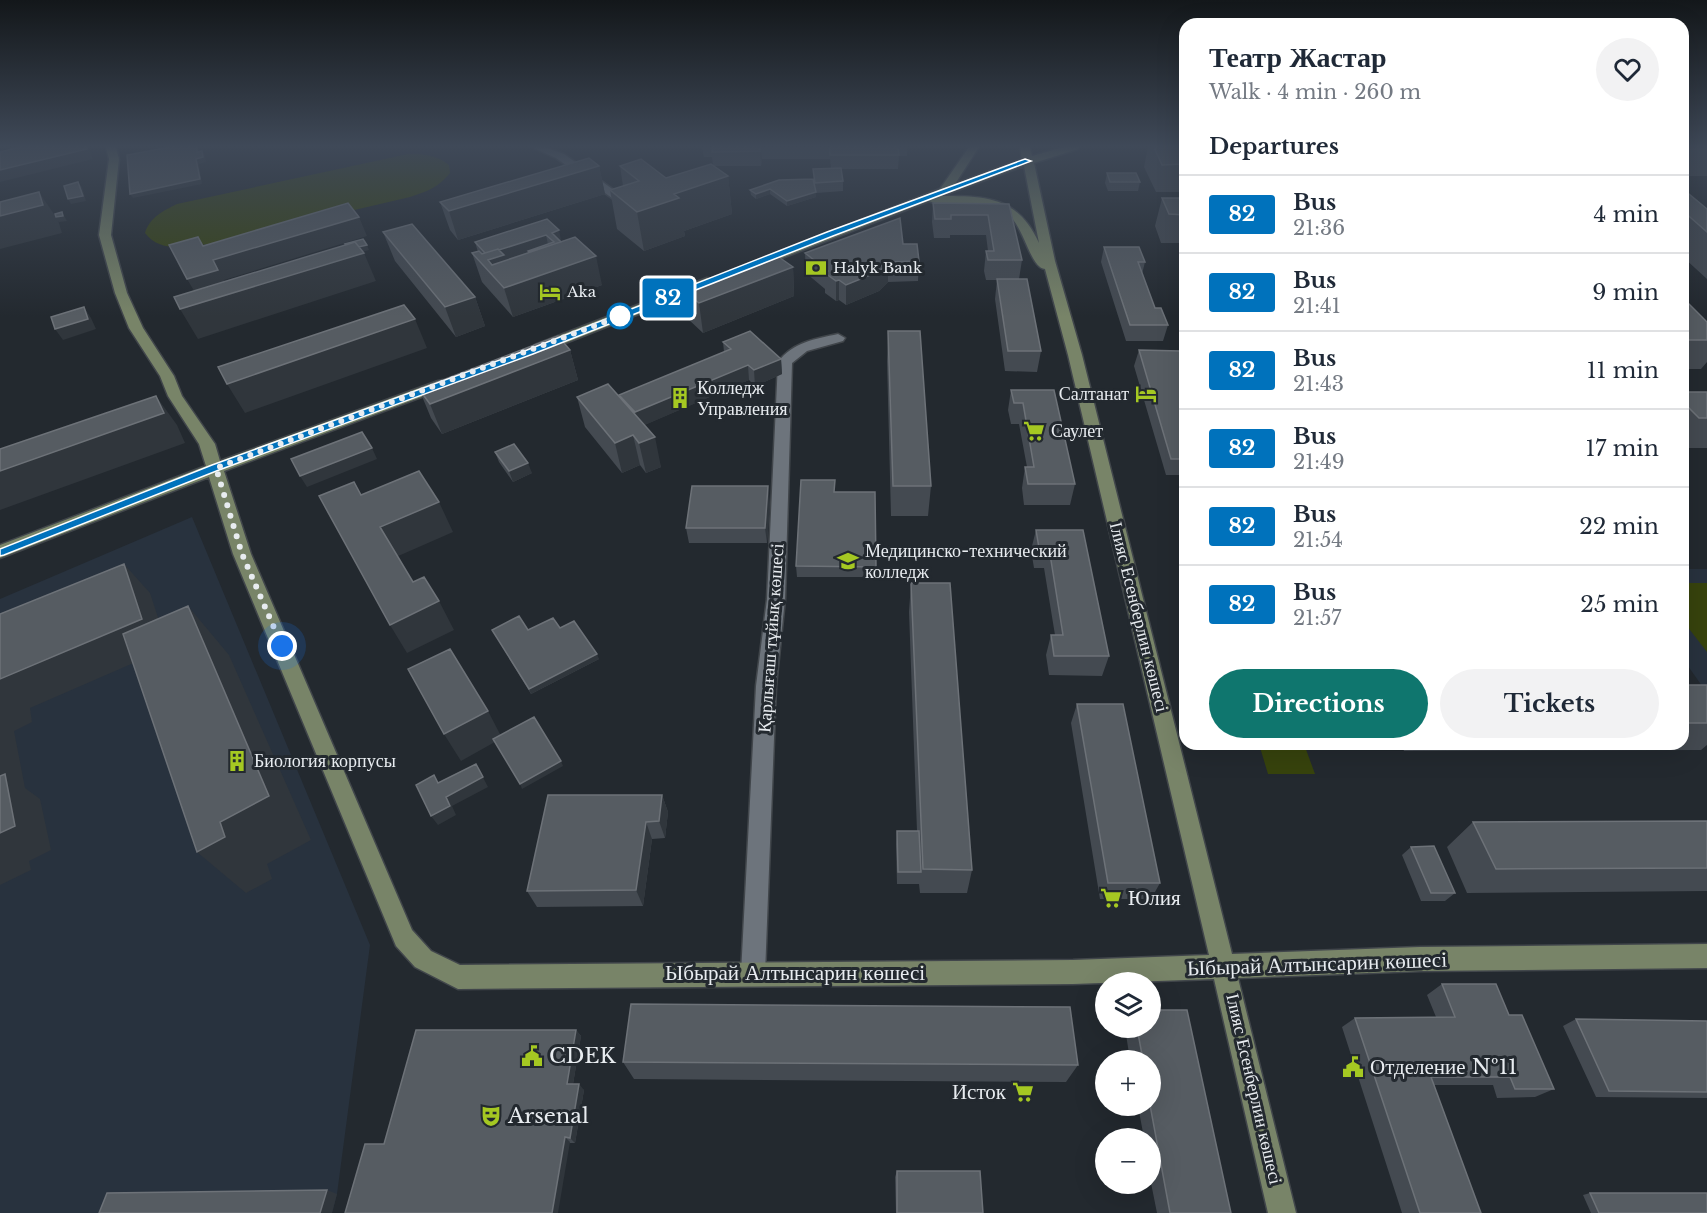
<!DOCTYPE html>
<html lang="en">
<head>
<meta charset="utf-8">
<style>
  body { margin:0; font-family:"Libre Baskerville",serif; background:#f2f2f3; color:#1f2937; height:100vh; display:flex; flex-direction:column; font-size:22px; white-space:nowrap }
  * { box-sizing:border-box; margin:0 }
  p { font-size:20px; color:#747a83 }
  .icon { flex:none; width:33px; height:33px; fill:none; stroke:currentColor; stroke-width:2; stroke-linecap:round; stroke-linejoin:round }
  .map { position:relative; flex:1; overflow:hidden }
  .drawer { position:absolute; left:1179px; top:18px; width:510px; height:732px; display:flex; flex-direction:column; background:#fff; border-radius:18px; box-shadow:0 6px 24px #0002 }
  .drawer>* { flex:none }
  .badge { padding:0 12px; border-radius:4px; font-size:21px; line-height:39px }
  .controls { position:absolute; left:1095px; top:972px; display:grid; gap:12px }
  .controls a { display:grid; place-items:center; width:66px; height:66px; border-radius:50%; background:#fff; box-shadow:0 6px 24px #0002; font-size:30px }
  .you { position:absolute; width:30px; height:30px; margin:-15px; border:4px solid #fff; border-radius:50%; background:#1a73e8; box-shadow:0 0 0 9px #1a73e833 }
  .map>.badge { position:absolute; translate:-50% -50%; box-shadow:0 0 0 3px #fff }
  h2 { padding:0 30px; font-size:22px; line-height:54px }
  .round { display:grid; place-items:center; flex:none; width:63px; height:63px; border-radius:32px; background:#f2f2f3 }
  .summary { display:flex; align-items:center; justify-content:space-between; height:102px; padding:0 30px }
  h1 { font-size:28px; font-weight:800; line-height:45px }
  .action { display:flex; gap:12px; margin-top:auto; padding:12px 30px }
  .action a { flex:1; height:69px; border-radius:36px; background:#0f766e; color:#fff; font-size:24px; font-weight:800; line-height:69px; text-align:center }
  .action a+a { background:#f2f2f3; color:#1f2937 }
  ul { padding:0; list-style:none }
  li { display:flex; align-items:center; gap:18px; height:78px; padding:0 30px; border-top:2px solid #e0e1e3 }
  li div { flex:1 }
  li b { display:block; font-size:22px }
  li em { font-style:normal }
  li .badge { min-width:66px; font-weight:700; text-align:center }
  .map>svg:first-child { display:block }
  .built { fill:#28323e }
  .green { fill:#37430d }
  .lines { fill:none; stroke-linecap:round; stroke-linejoin:round }
  .street-casing { stroke:#41464b; stroke-width:3 }
  .secondary-casing { stroke:#41464b; stroke-width:3 }
  .street { fill:#6d747c; fill-rule:evenodd }
  .secondary { fill:#788468; fill-rule:evenodd }
  .wall { fill:#444a51 }
  .shaded-wall { fill:#30363c }
  .building { fill:#565c62; stroke:#6d7278; stroke-width:1.5 }
  .line { fill:#0072bc; stroke:#fff; stroke-width:1.5 }
  .walk { stroke:#e8ecf0; stroke-width:6; stroke-dasharray:0 10.8 }
  .stop-dot { fill:#fff; stroke:#0072bc; stroke-width:3 }
  .labels { text-anchor:middle; stroke-width:6; stroke-linejoin:round; paint-order:stroke }
  .far-poi-label { font-size:15px; fill:#e8ecf0; stroke:#23292f; text-anchor:start }
  .poi-label { font-size:18px; fill:#e8ecf0; stroke:#23292f; text-anchor:start }
  .street-label { font-size:18px; fill:#e8ecf0; stroke:#23292f }
  .near-poi-label { font-size:21px; fill:#e8ecf0; stroke:#23292f; text-anchor:start }
  .near-street-label { font-size:21px; fill:#e8ecf0; stroke:#23292f }
</style>
</head>
<body>
<div class="map">
<svg width="1707" height="1213" viewBox="0 0 1707 1213">
  <rect width="100%" height="100%" fill="#23292f"/>
  <!-- built -->
  <path class="built" d="M192 517 370 945 337 1194 332 1213H0V599Z
    M1683 569H1707V693L1683 659Z"/>
  <!-- green -->
  <path class="green" d="M408 154C424 154 437 155 449 165L450 173C439 187 426 192 410 197L209 244C187 247 160 253 145 233 150 217 163 211 177 204Z
    M1683 583H1707V652L1683 621Z
    M1259 744H1304L1315 774H1268Z"/>
  <g class="lines">
    <defs>
      <path id="street" d="M531 147H545L564 154 622 196 616 199 612 198 556 158Z
        M838 334 845 338 843 341 807 351 792 363 785 599 776 686 765 974 761 982 753 986 745 982 741 974 756 686 767 599 778 362C793 342 815 339 838 334Z"/>
      <path id="secondary" d="M106 147H116L119 159 111 235 127 293 143 328 174 376 182 396 215 444 220 461 438 381 443 380 450 384 448 387 224 471 251 554 412 930 431 951 460 965 1073 960 1209 955 1068 355 1045 269C1030 268 1024 225 1007 214 986 202 957 203 934 203L929 201 759 267H751L749 264 940 189 969 147H979L955 184 1022 159 1020 147H1030L1032 156 1064 147H1079L1078 149 1034 163 1055 261 1082 355 1232 954 1420 947 1707 944V968L1420 971 1238 978 1296 1213H1268L1214 979 1073 984 458 989 415 967 396 946 233 554 209 477 0 558V545L206 466 199 444 168 396 160 376 129 328 115 293 99 235 109 159ZM1024 166 1039 243C1018 197 987 196 941 196Z
        M707 278 712 279 713 282 712 285 545 351 540 352 533 348 535 345Z"/>
    </defs>
    <!-- street casing -->
    <use href="#street" class="street-casing"/>
    <!-- secondary casing -->
    <use href="#secondary" class="secondary-casing"/>
    <!-- street -->
    <use href="#street" class="street"/>
    <!-- secondary -->
    <use href="#secondary" class="secondary"/>
  </g>
  <!-- wall -->
  <path class="wall" d="M702 147H907V156H899L898 169H841L843 181V191L816 193V197L787 206 770 194 756 199 751 195 750 190 814 180 813 169 831 168 830 159H762L761 166H714L728 176 732 214 684 231 685 236 644 251 617 229 610 190 623 186 620 166 666 178 713 165 712 157H704Z
    M1148 147H1185V192H1156L1144 167Z
    M1683 147H1707V176H1683Z
    M599 166 605 194 458 240 450 230 440 202Z
    M1107 173 1140 182 1138 191H1108L1105 183Z
    M1683 189 1707 209V279L1683 257Z
    M1162 198H1185V243H1161L1155 226Z
    M933 203 1009 204 1022 260 1019 279 1041 351 1037 372 1005 371 995 299 997 280H986L984 271 986 251H988L986 235H950V238H934L932 222Z
    M547 219 561 241 602 285 513 317 482 282 472 253 478 252 475 242Z
    M383 232 475 297 485 326 456 337 395 261Z
    M903 244 919 261 918 281 888 282 879 291 846 305 839 300 836 301 825 293V289L806 273 805 253Z
    M1104 247 1145 262 1142 274 1155 308 1168 325 1163 341H1126L1101 262Z
    M793 267 794 296 703 333 688 319 683 290Z
    M1683 298 1707 322V362L1701 369H1683Z
    M888 331 931 486 928 516H891L887 361Z
    M723 342 781 359 782 374 755 386 749 380 644 425 661 467 646 473 640 465 622 473 585 427 577 397 619 396 724 352Z
    M570 350 578 380 442 434 431 418 419 389Z
    M1139 350 1185 363V475H1166L1134 366Z
    M1011 390H1054L1075 484 1070 505H1024L1022 488 1025 467H1027L1019 424H1011L1008 410Z
    M1683 392H1707V448H1683Z
    M495 452 532 473 513 482 499 462Z
    M835 492 876 567V577H797L796 566Z
    M770 501 767 543H689L686 528Z
    M1036 530H1083L1109 656 1102 676 1049 675 1046 655 1051 635H1055L1044 568H1034L1031 550Z
    M911 583 972 870 967 893H920L919 884H897L896 844 897 831H917L909 612Z
    M560 628 599 659 531 694 492 630H528Z
    M1683 685H1707V745L1701 750 1404 751 1401 744H1683Z
    M1077 704 1160 883 1151 899H1100L1071 723Z
    M662 795 668 812 665 838 652 839 643 906 537 907 527 891Z
    M1707 821V891L1467 893 1447 847 1473 822Z
    M1411 847 1455 893 1445 901H1421L1402 855Z
    M1442 984 1509 1015 1554 1089 1535 1097 1497 1098 1493 1085H1434L1481 1213H1402L1342 1027 1355 1018 1436 1017 1427 995Z
    M1576 1019 1707 1021V1098L1596 1097 1563 1026Z
    M1125 1028H1150L1231 1213H1157L1150 1178V1138H1144L1138 1106H1150V1060H1130Z
    M576 1030 581 1036 573 1084 584 1090 575 1143 384 1144Z
    M623 1062 1078 1065 1066 1082 634 1079Z
    M897 1171 983 1213H896L895 1177Z
    M1590 1193 1707 1213H1591L1583 1195Z"/>
  <!-- shaded-wall -->
  <path class="shaded-wall" d="M86 147H88L93 159 0 182V170Z
    M761 147 762 159 761 166 760 151Z
    M202 151 205 155 206 162 199 164 202 184 133 198 130 194 196 159Z
    M599 166 605 194 458 240 449 211Z
    M728 176 732 214 684 231 685 236 644 251 637 212 674 194Z
    M78 182 82 187 86 201 71 204 68 199Z
    M770 189V194L756 199V194Z
    M39 192 58 220 62 233 0 249V212L10 204Z
    M816 192V197L787 206V201Z
    M62 212 67 221 59 222 56 217Z
    M359 217 367 236 224 280 230 290 199 299 187 279 213 260Z
    M559 230 562 245 552 233Z
    M546 235 549 249 528 251 529 256 493 276 486 254Z
    M367 245 369 250 352 255 349 250Z
    M364 253 376 281 198 339 180 309Z
    M596 256 602 285 513 317 504 288Z
    M888 262V282L879 291 846 305V285Z
    M793 267 794 296 703 333 699 303Z
    M839 280V300L836 301V281Z
    M475 297 485 326 456 337 445 307Z
    M84 307 91 318 96 329 63 340 55 329Z
    M415 319 427 348 245 413 227 384Z
    M570 350 578 380 442 434 430 404Z
    M781 359 782 374 755 386 754 370Z
    M748 365 749 380 638 428 635 412Z
    M156 396 177 425 185 443 0 510V471Z
    M633 435 640 465 622 473 615 443Z
    M655 437 661 467 646 473 639 443Z
    M372 448 377 459 307 487 300 476Z
    M528 463 532 473 513 482 509 471Z
    M768 486 770 501 767 543 765 528Z
    M439 502 453 532 396 557 380 527Z
    M124 564 150 593 168 648 30 708 32 722 14 731 25 788 40 799 51 850 29 861 31 870 0 885V679Z
    M439 601 454 630 407 653 390 625Z
    M188 606 229 655 311 840 267 864 272 879 246 893 197 852 220 822Z
    M597 654 599 659 531 694 529 689Z
    M488 711 502 738 461 761 444 734Z
    M561 761 563 766 522 789 520 784Z
    M476 764 488 787 452 806 456 815 438 825 431 816 446 797Z
    M662 795 668 812 665 838 659 821Z
    M646 822 652 839 643 906 636 890Z
    M576 1030 581 1036 572 1090 567 1084Z
    M579 1084 584 1090 575 1143 570 1138Z
    M565 1137 570 1142 558 1213H552Z
    M327 1190 337 1194 332 1213H320Z"/>
  <!-- building -->
  <path class="building" d="M20 147H86L87 149 0 170V152Z
    M170 147H197V152L202 151 203 157 196 159 200 179 130 194 127 155Z
    M713 147H760V151L712 152Z
    M830 147H898L899 155H830Z
    M1154 147H1185V164L1162 165Z
    M1683 147H1707V149H1683Z
    M589 158 599 166 449 211 440 202Z
    M641 159 666 178 711 164 728 176 674 194 679 198 637 212 610 190 639 181 620 166Z
    M841 168 843 181 815 183 813 169Z
    M1107 173H1136L1140 182H1110Z
    M813 179 816 192 787 201 770 189 756 194 750 190 779 180Z
    M78 182 83 196 68 199 64 186Z
    M1683 189 1707 209V232L1683 211Z
    M39 192 43 205 0 216V202Z
    M1162 198H1185V215L1169 214Z
    M348 203 359 217 213 260 218 270 187 279 169 245 198 237 203 246Z
    M933 203 1009 204 1022 260H988L986 251H994L988 215H951V219H935Z
    M62 212 63 216 56 217 55 214Z
    M900 218 903 244H917L919 261 888 262 880 271 846 285 839 280 836 281 825 273 828 271 805 253Z
    M547 219 559 230 552 233 561 242 529 252 528 251 554 242 546 235 499 250 498 249 485 253 475 242Z
    M412 224 475 297 445 307 383 232Z
    M575 237 596 256 504 288 472 253 479 251 482 254 498 249 504 255 488 260 492 265Z
    M363 239 367 245 359 247 355 242 346 245 345 244Z
    M355 242 364 253 180 309 174 297Z
    M1104 247H1139L1145 262H1138L1155 308H1161L1168 325H1130Z
    M776 255 793 267 699 303 683 290Z
    M997 279H1027L1041 351H1008Z
    M1683 298 1707 322V340H1683Z
    M404 305 415 319 227 384 218 367Z
    M84 307 88 319 55 329 51 317Z
    M750 331 781 359 754 370 748 365 635 412 619 395 731 349 723 342Z
    M888 331H920L931 486H893Z
    M558 336 570 350 430 404 419 389Z
    M1139 350 1181 351 1185 363V375H1180L1185 389V459H1171Z
    M608 384 655 437 639 443 633 435 615 443 577 397Z
    M1011 390H1054L1075 484H1028L1025 467H1034L1023 403H1014Z
    M1683 392H1707V418H1699L1687 406H1683Z
    M156 396 164 413 0 471V449Z
    M362 432 372 448 300 476 291 459Z
    M514 444 528 463 509 471 495 452Z
    M419 471 439 502 380 527 413 582 424 577 439 601 390 625 319 496 354 482 361 495Z
    M801 480H835L834 492H875L876 567 796 566Z
    M692 486H768L765 528H686Z
    M1036 530H1083L1109 656H1054L1051 635H1063L1049 548H1039Z
    M124 564 142 619 0 679V614Z
    M911 583H950L972 870 923 869Z
    M188 606 269 796 220 822 225 837 197 852 123 634Z
    M519 616 528 630 553 618 560 628 574 621 597 654 529 689 492 630Z
    M450 649 488 711 444 734 408 669Z
    M1683 685H1707V723H1683Z
    M1077 704H1123L1160 883H1108Z
    M534 717 561 761 520 784 493 739Z
    M476 764 483 777 446 797 450 806 431 816 416 785 434 775 438 783Z
    M5 774 15 826 0 833V776Z
    M548 795H662L659 821 646 822 636 890 527 891Z
    M1707 821V868L1496 869 1473 822Z
    M897 831H919L921 872H898Z
    M1434 846 1455 893H1431L1411 847Z
    M1442 984H1496L1509 1015H1522L1554 1089H1515L1510 1077H1431L1481 1213H1420L1355 1018 1455 1017Z
    M631 1004 1070 1007 1078 1065 623 1062Z
    M1150 1010H1187L1231 1213H1170L1150 1105V1060H1143L1137 1028H1150Z
    M1576 1019 1707 1021V1092L1609 1091Z
    M416 1030H576L567 1084H579L570 1138 565 1137 552 1213H345L365 1144H384Z
    M897 1171H980L983 1213H897Z
    M327 1190 320 1213H99L107 1193Z
    M1590 1193H1707V1213H1599Z"/>
  <!-- sky -->
  <linearGradient id="sky" x2="0" y2="1"><stop stop-color="#13171a"/><stop offset="0.46" stop-color="#3f4958"/><stop offset="1" stop-color="#3f4958" stop-opacity="0"/></linearGradient>
  <rect width="1707" height="317" fill="url(#sky)"/>
  <!-- line -->
  <path class="line" d="M1025 159 1031 161 833 236 533 354 219 470 4 555 0 556V549L212 465 527 350 827 232Z"/>
  <g class="lines">
    <!-- walk -->
    <path class="walk" d="M282 646 242 554 216 468 626 314 620 316"/>
  </g>
  <!-- icons -->
  <defs>
    <symbol id="bank-bare" viewBox="-9 -9 18 18"><path d="M-6-4H6V4H-6ZM0-2.3a2.3 2.3 0 1 0 0 4.6a2.3 2.3 0 1 0 0-4.6Z" fill="#a5c822" stroke="#23292f" stroke-width="2.5" paint-order="stroke"/></symbol>
    <symbol id="hotel-bare" viewBox="-9 -9 18 18"><path d="M-6-4.5h1.5V1H6V5H4.5V3h-9V5H-6ZM-4 0a1.8 1.8 0 1 1 3.6 0ZM.5 0V-2.5h3Q6-2.5 6 0Z" fill="#a5c822" stroke="#23292f" stroke-width="2.5" paint-order="stroke"/></symbol>
    <symbol id="building-bare" viewBox="-9 -9 18 18"><path d="M-4-6H4V6H1V3H-1V6H-4ZM-2.5-4.3h1.7v1.8h-1.7ZM.8-4.3h1.7v1.8H.8ZM-2.5-1h1.7V.8h-1.7ZM.8-1h1.7V.8H.8Z" fill="#a5c822" stroke="#23292f" stroke-width="2.5" paint-order="stroke"/></symbol>
    <symbol id="supermarket-bare" viewBox="-9 -9 18 18"><path d="M-6-5.5h2.5l.6 2H6L4.5 2H-2.5L-4.4-4H-6ZM-1.5 3.2a1.3 1.3 0 1 0 .1 0ZM3 3.2a1.3 1.3 0 1 0 .1 0Z" fill="#a5c822" stroke="#23292f" stroke-width="2.5" paint-order="stroke"/></symbol>
    <symbol id="university-bare" viewBox="-9 -9 18 18"><path d="M0-5L7-2L0 1L-7-2ZM-4 1L0 2.5L4 1V4Q0 6-4 4Z" fill="#a5c822" stroke="#23292f" stroke-width="2.5" paint-order="stroke"/></symbol>
    <symbol id="civic-bare" viewBox="-9 -9 18 18"><path d="M-.6-6.5H3V-4.5H.6V-3L4-1V1h2V6H-6V1h2V-1L-.6-3ZM-1.2 2.5V6h2.4V2.5Z" fill="#a5c822" stroke="#23292f" stroke-width="2.5" paint-order="stroke"/></symbol>
    <symbol id="theatre-bare" viewBox="-9 -9 18 18"><path d="M-5-5.5Q0-4 5-5.5V0Q5 5 0 6Q-5 5-5 0ZM-3.3-2.5H-1v1.5H-3.3ZM1-2.5H3.3v1.5H1ZM-2.8 1Q0 5.5 2.8 1Z" fill="#a5c822" stroke="#23292f" stroke-width="2.5" paint-order="stroke"/></symbol>
  </defs>
  <g fill-rule="evenodd">
    <use href="#bank-bare" x="801" y="253" width="30" height="30"/>
    <use href="#hotel-bare" x="535" y="277" width="30" height="30"/>
    <use href="#hotel-bare" x="1131" y="379" width="30" height="30"/>
    <use href="#building-bare" x="665" y="383" width="30" height="30"/>
    <use href="#supermarket-bare" x="1019" y="416" width="30" height="30"/>
    <use href="#university-bare" x="833" y="546" width="30" height="30"/>
    <use href="#building-bare" x="222" y="746" width="30" height="30"/>
    <use href="#supermarket-bare" x="1096" y="883" width="30" height="30"/>
    <use href="#civic-bare" x="517" y="1041" width="30" height="30"/>
    <use href="#civic-bare" x="1338" y="1052" width="30" height="30"/>
    <use href="#supermarket-bare" x="1008" y="1077" width="30" height="30"/>
    <use href="#theatre-bare" x="476" y="1101" width="30" height="30"/>
  </g>
  <!-- markers -->
  <circle class="stop-dot" cx="620" cy="316" r="12"/>
  <g class="labels">
    <!-- far-poi labels -->
    <g class="far-poi-label">
      <text x="833" y="273">Halyk Bank</text>
      <text x="567" y="297">Aka</text>
    </g>
    <!-- poi labels -->
    <g class="poi-label">
      <text x="697" y="394">Колледж<tspan x="697" dy="21">Управления</tspan></text>
      <text x="1129" y="400" text-anchor="end">Салтанат</text>
      <text x="1051" y="437">Саулет</text>
      <text x="865" y="557">Медицинско-технический<tspan x="865" dy="21">колледж</tspan></text>
      <text x="254" y="767">Биология корпусы</text>
    </g>
    <!-- street labels -->
    <g class="street-label">
      <text transform="translate(1139 617) rotate(76)" y="6">Ілияс Есенберлин көшесі</text>
      <text transform="translate(771 638) rotate(-86)" y="6">Қарлығаш тұйық көшесі</text>
      <text transform="translate(1254 1089) rotate(77)" y="6">Ілияс Есенберлин көшесі</text>
    </g>
    <!-- near-poi labels -->
    <g class="near-poi-label">
      <text x="1128" y="905">Юлия</text>
      <text x="549" y="1063">CDEK</text>
      <text x="1370" y="1074">Отделение №11</text>
      <text x="1006" y="1099" text-anchor="end">Исток</text>
      <text x="508" y="1123">Arsenal</text>
    </g>
    <!-- near-street labels -->
    <g class="near-street-label">
      <text transform="translate(1317 964) rotate(-2)" y="7">Ыбырай Алтынсарин көшесі</text>
      <text x="795" y="980">Ыбырай Алтынсарин көшесі</text>
    </g>
  </g>
</svg>
<div class="controls">
<a><svg class="icon" aria-label="layers" viewBox="0 0 24 24"><path d="M12 4l9 5-9 5-9-5zM3 14l9 5 9-5"/></svg></a>
<a>+</a>
<a>−</a>
</div>
<div class="you" style="left:282px;top:646px"></div>
<b class="badge" style="left:668px;top:298px;background:#0072bc;color:#fff">82</b>
<section class="drawer">
<div class="summary"><div><h1>Театр Жастар</h1><p>Walk · 4 min · 260 m</p></div><a class="round"><svg class="icon" aria-label="heart" viewBox="0 0 24 24"><path d="M12 20l-8-8c-3-5 5-10 8-4 3-6 11-1 8 4z"/></svg></a></div>
<h2>Departures</h2>
<ul>
<li><span class="badge" style="background:#0072bc;color:#fff">82</span><div><b>Bus</b><p>21:36</p></div><em>4 min</em></li>
<li><span class="badge" style="background:#0072bc;color:#fff">82</span><div><b>Bus</b><p>21:41</p></div><em>9 min</em></li>
<li><span class="badge" style="background:#0072bc;color:#fff">82</span><div><b>Bus</b><p>21:43</p></div><em>11 min</em></li>
<li><span class="badge" style="background:#0072bc;color:#fff">82</span><div><b>Bus</b><p>21:49</p></div><em>17 min</em></li>
<li><span class="badge" style="background:#0072bc;color:#fff">82</span><div><b>Bus</b><p>21:54</p></div><em>22 min</em></li>
<li><span class="badge" style="background:#0072bc;color:#fff">82</span><div><b>Bus</b><p>21:57</p></div><em>25 min</em></li>
</ul>
<div class="action"><a>Directions</a><a>Tickets</a></div>
</section>
</div>
</body>
</html>
